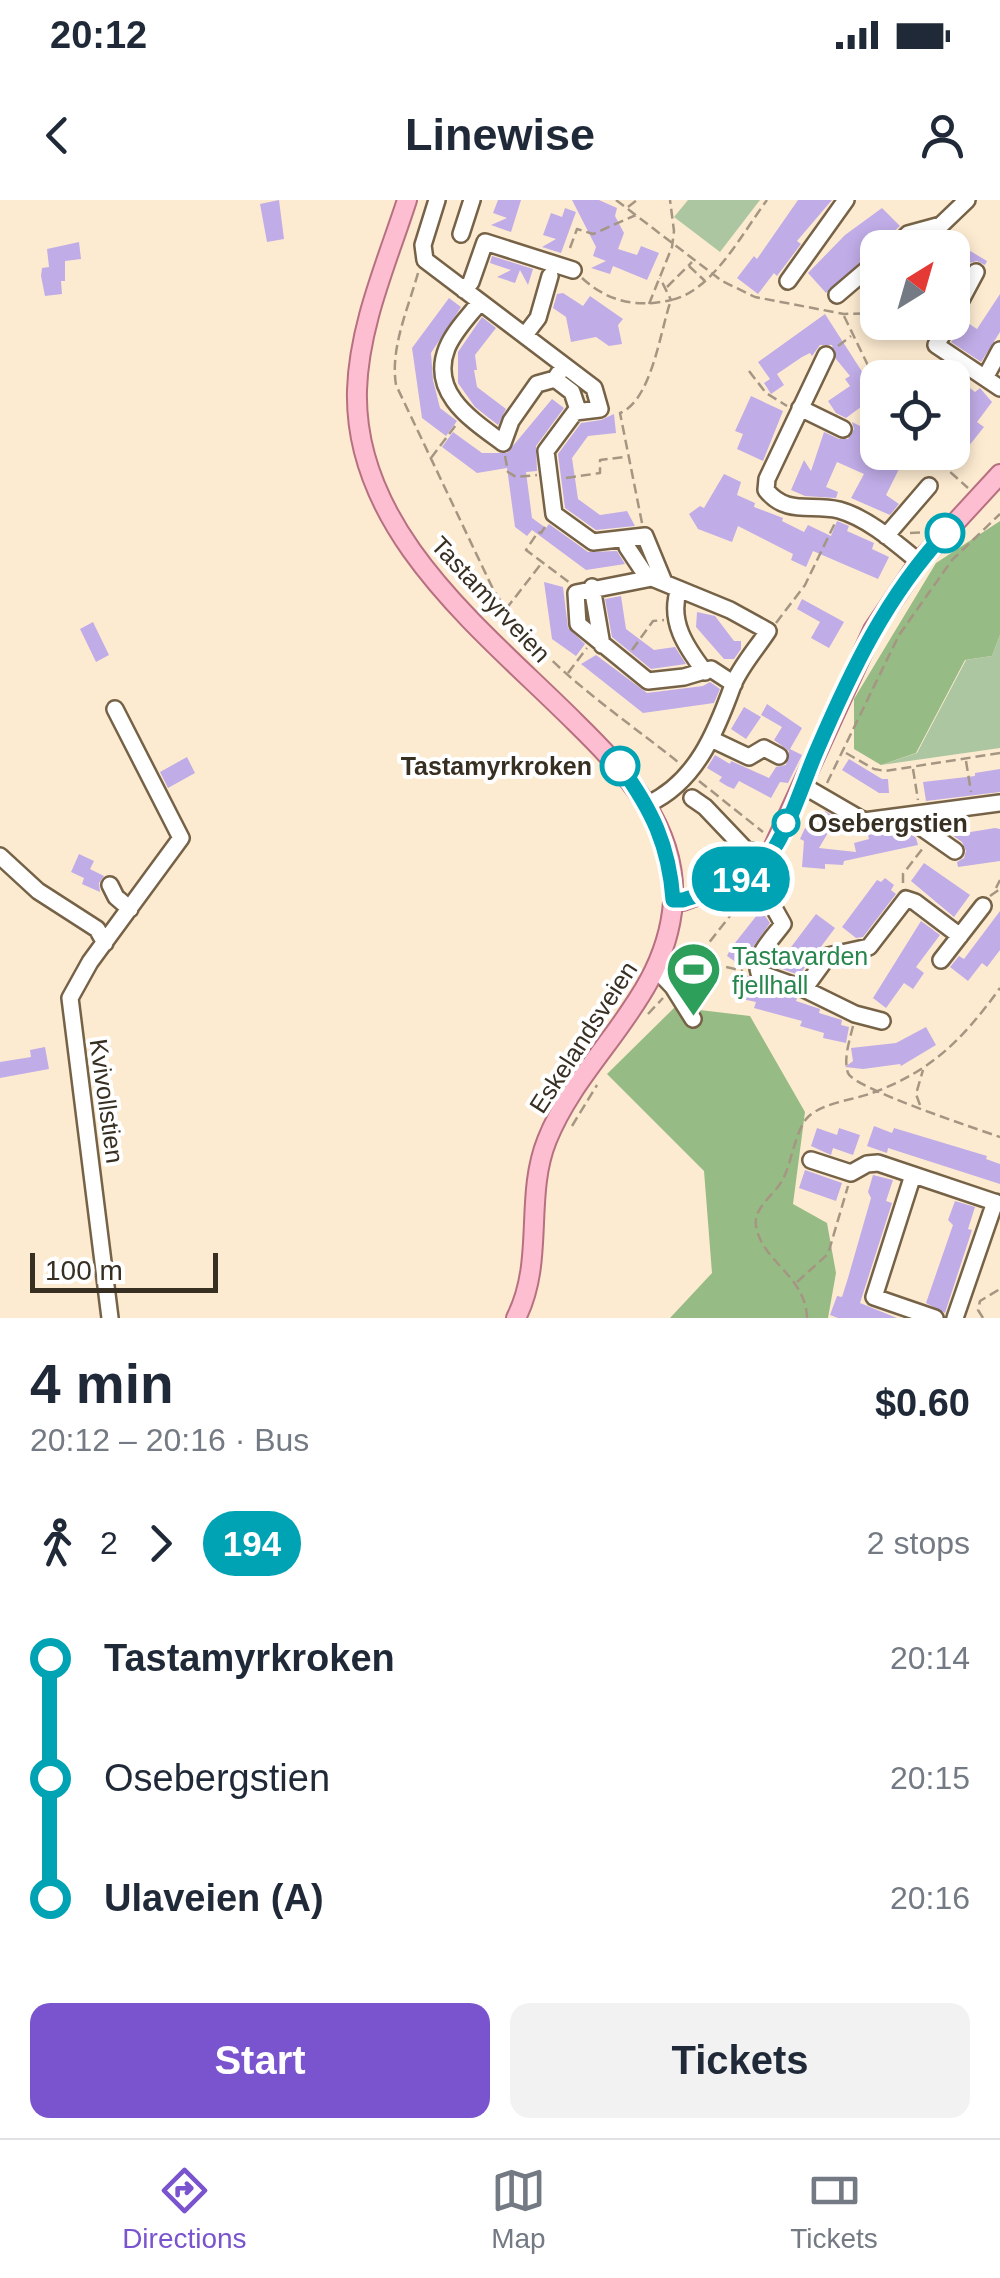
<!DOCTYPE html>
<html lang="en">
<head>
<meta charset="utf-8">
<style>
  body { margin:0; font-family:Arial,sans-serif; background:#f2f2f3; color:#1f2937; height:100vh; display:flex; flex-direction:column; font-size:38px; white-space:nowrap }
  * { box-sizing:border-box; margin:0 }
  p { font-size:32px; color:#747a83 }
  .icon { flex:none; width:55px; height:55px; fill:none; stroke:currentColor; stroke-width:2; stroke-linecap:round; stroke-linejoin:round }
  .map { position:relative; height:1118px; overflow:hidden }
  .sheet { display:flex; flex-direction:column; background:#fff; flex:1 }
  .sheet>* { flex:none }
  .badge { padding:0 20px; border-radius:32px; font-size:35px; line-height:65px }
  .needle { width:65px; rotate:37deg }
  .fabs { position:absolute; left:860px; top:30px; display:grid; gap:20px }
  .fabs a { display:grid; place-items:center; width:110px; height:110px; border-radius:20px; background:#fff; box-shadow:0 5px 15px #0003; font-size:50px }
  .scale { position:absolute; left:30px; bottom:25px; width:188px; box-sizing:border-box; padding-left:10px; border:5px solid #382f23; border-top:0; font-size:28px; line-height:35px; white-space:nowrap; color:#382f23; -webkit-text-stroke:8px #fff; paint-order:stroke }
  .map>.badge { position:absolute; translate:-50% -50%; box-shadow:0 0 0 5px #fff }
  .legs { display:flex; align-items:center; gap:15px; height:110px; padding:0 30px; font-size:32px }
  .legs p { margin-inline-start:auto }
  .head { display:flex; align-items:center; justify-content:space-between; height:170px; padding:0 30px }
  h1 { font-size:55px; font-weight:700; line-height:75px }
  .action { display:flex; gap:20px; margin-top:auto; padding:20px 30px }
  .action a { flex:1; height:115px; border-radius:20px; background:#7954ce; color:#fff; font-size:40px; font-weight:700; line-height:115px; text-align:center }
  .action a+a { background:#f2f2f3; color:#1f2937 }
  ul { padding:0 30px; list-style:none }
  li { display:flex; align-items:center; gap:35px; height:120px; font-size:38px }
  li i { display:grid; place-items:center; width:15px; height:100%; margin:0 12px; background:currentColor }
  li i::after { content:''; width:25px; height:25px; margin:-12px; border:8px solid; border-radius:50%; background:#fff }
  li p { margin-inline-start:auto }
  li:first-child i { background:linear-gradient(#0000 50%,currentColor 0) }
  li:last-child i { background:linear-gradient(currentColor 50%,#0000 0) }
  .status { display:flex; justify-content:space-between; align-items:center; height:70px; padding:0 50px; background:#fff; direction:ltr }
  .status svg { height:28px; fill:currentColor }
  header { display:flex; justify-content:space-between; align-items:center; height:130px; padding:0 30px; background:#fff; font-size:45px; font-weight:700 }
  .dock { display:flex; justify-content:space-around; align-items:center; height:140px; border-top:2px solid #e0e1e3; background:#fff; font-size:28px; color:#747a83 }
  .dock a { display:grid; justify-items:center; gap:5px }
  .dock .current { color:#7954ce }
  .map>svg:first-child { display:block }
  .green { fill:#adc6a2 }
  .forest { fill:#97bb85 }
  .building { fill:#c0ace7 }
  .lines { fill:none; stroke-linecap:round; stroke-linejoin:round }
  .minor-casing { stroke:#766246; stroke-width:20 }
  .major-casing { stroke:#b77080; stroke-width:22 }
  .path { stroke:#a49682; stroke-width:2.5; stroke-dasharray:10 5; stroke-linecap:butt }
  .minor { stroke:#fff; stroke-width:15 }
  .major { stroke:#fdbed1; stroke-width:18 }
  .line-1-casing { stroke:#fff; stroke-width:22 }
  .line-1 { stroke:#00a3b4; stroke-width:15 }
  .stop-1-dot { fill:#fff; stroke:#00a3b4; stroke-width:5 }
  .labels { text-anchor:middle; stroke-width:8; stroke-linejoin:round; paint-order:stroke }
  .street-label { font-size:25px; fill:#382f23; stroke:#fff }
  .stop-label { font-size:25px; font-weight:bold; fill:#382f23; stroke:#fff; text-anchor:end }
  .leisure-label { font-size:25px; fill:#27864d; stroke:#fff; text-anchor:start }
</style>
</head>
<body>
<div class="status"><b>20:12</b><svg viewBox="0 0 49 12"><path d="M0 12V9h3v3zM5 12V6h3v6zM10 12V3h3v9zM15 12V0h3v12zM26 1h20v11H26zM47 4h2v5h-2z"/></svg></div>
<header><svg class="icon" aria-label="back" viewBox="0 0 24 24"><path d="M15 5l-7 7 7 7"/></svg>Linewise<svg class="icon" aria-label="person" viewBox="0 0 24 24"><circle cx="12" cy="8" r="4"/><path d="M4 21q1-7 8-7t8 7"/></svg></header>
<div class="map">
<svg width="1000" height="1118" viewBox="0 0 1000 1118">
  <rect width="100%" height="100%" fill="#fdebd1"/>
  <!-- green -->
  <path class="green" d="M688 0H760L720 52 674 17Z
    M1000 435V548L881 565 917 553 966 460 992 456Z"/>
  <!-- forest -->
  <path class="forest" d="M1000 321V435L992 456 965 460 916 553 881 565 854 549V499L936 363Z
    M675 807 750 816 805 912 793 1004 827 1023 836 1073 828 1118H670L712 1073 704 971 607 874Z"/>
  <!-- building -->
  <path class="building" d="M279 0 284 39 267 42 260 4Z
    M498 0H521L511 32 491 25 507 18 493 13Z
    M572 0H599L617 8 615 16 624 33 618 49 637 55 641 46 659 53 647 80 613 66 610 74 591 68 606 61 593 56 596 47Z
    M798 0H832L797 41 801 44 777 76 774 73 758 94 737 78 754 56 757 59Z
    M565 8 576 12 561 53 542 47 556 39 543 35 551 13 562 17Z
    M882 8 900 26 826 93 808 73 845 35Z
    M952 40 987 61 985 65 977 61 969 63 952 92Z
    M79 42 81 59 65 61V81H61L62 94 45 96 41 76 42 68 49 67 47 49Z
    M492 56 533 69 528 85 520 70 515 83 497 77 511 70 490 63Z
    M563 93 583 106 590 96 623 119 618 125 622 144 609 146 596 137 571 142 566 117 553 108 557 94Z
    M1000 94V132L981 162 951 142 968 123 977 129Z
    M449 98 461 107 431 153 433 180 440 208 457 221 446 236 422 218 412 148Z
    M825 114 877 195 846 218 836 213 828 201 850 186 845 179 850 176 836 159 832 145H820L812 156 810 153 802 157 777 174 784 185 771 194 764 183 773 177 770 179 758 162Z
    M482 117 496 128 475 155 477 170H474L477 187 506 209 498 225 475 207 458 183V152Z
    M957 178 975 192 980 188 992 202 977 222 984 227 952 267V184Z
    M751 196 783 211 763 261 737 249 743 234 735 231Z
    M552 199 564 208 536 246 537 271 526 272 532 318 546 328 549 324 588 352 617 351 625 364 586 370 532 330 527 336 515 327 507 268 477 273 442 247 453 232 482 253H507Z
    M614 214 616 233 588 236 572 258 578 299 600 315 627 311 635 326 596 330 565 308 558 254 581 223 601 220Z
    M852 222 868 230 878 223V253L901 265 886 295 899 304 890 315 851 298 864 274 837 262 826 287 838 292 836 298 805 296 791 290 804 260 811 271 824 232 839 239H848L854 229Z
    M724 274 741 282 737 295 755 303 754 307 783 318 782 321 804 332 808 325 831 336 837 321 849 326 847 331 874 343 872 349 889 357 878 379 813 351 806 367 791 360 793 354 738 326 732 342 698 329 689 314 700 306 704 308Z
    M544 382 563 387 568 428 585 444 576 456 552 439Z
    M621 396 626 429 654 450 675 447 686 464 651 469 612 437 605 399Z
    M802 399 844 422 829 448 811 438 820 422 797 409Z
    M697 412 715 416 734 441H741V449L734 459H724L696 427Z
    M93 422 109 455 96 462 80 429Z
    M596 455 647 493 703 486 710 482 720 489 714 503 643 513 581 464Z
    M767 504 802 528 790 549 802 555 788 583 780 582 771 598 739 581 734 589 727 586 719 581 722 577 707 568 715 555 730 564 731 561 769 578 776 567 786 565 789 551 774 540 782 527 761 515Z
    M744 507 761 517 746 539 731 529Z
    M187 557 195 573 168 588 160 572Z
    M849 559 882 579H888L889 593H879L842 570Z
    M1000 569V592L926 601 923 582 975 576V573Z
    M825 611 843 622 839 628 829 631 819 648 856 652 854 643 869 639 868 635 899 628 900 632H908L916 638 918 645 844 661 843 665 825 664V669L802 667 804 641 800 639 805 628 814 632Z
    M995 628 1000 629V661L958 667 957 662 964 658 966 651 962 642 952 635Z
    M79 654 94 661 90 669 104 676 99 683 100 692 82 684 84 678 71 672Z
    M924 663 970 695 954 717 911 681Z
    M885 678 894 685 891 690 896 694 863 737 856 738 842 727 877 680 881 682Z
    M761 710 770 723 740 765 727 756 731 748Z
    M1000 711V750L987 767 982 763 968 781 950 767 959 756 964 759Z
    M816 714 835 728 814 756 799 775 776 767Z
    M921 721 940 735 916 767 924 773 913 789 904 783 886 808 873 798Z
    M738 774 749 776 751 783 797 798 796 801 820 809 819 813 842 820 841 825 849 827 846 843 823 838 824 833 800 826 802 821 754 808 756 802 733 797Z
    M926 827 936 845 901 866 900 864 863 869 845 867 853 861 851 848 896 843Z
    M45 847 49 869 0 878V862L31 857 30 850Z
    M874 926 892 933 894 928 987 956 986 959 1000 964V984L888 948 887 953 867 946Z
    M817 928 837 935 839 928 860 935 853 955 833 948 831 955 811 946Z
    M805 970 842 983 836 1001 799 988Z
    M873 975 893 980 886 1001 892 1003 860 1103 897 1118H838L830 1115 837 1096 842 1097 848 1078 871 998 868 992Z
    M955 1001 975 1007 968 1029 972 1030 945 1113 926 1103 953 1025 948 1020Z"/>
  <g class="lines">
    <defs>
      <path id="minor" d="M437 0 423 45 425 60 594 188 600 209 575 212 546 251 554 314 593 342 645 336 664 382
        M461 34 472 0
        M894 48 908 34 941 25 967 0
        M788 81 846 0
        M464 90 471 82 485 42 573 70
        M837 95 878 60
        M480 102C469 116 454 131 447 148 429 193 472 220 503 243L511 221 537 184 555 179
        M952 117 976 72
        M950 122 936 145 1000 188
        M525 135 538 118 550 76
        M826 155 767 279 766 290C787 316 811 303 839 310 868 318 896 343 919 362
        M559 173 555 179 572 192 576 204
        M985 178 1000 150
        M800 208 843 229
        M886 336 929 286
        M627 347 647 377
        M592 387 602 445
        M679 389C668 421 686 447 705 472
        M711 539 749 557 764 548 779 556
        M802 585 864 621 1000 603
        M692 598 705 607 745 649 769 657
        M648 604C696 582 716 532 733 485 740 467 757 448 768 431L730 410 652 378 576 393 578 424 648 481 684 477 711 469 734 484
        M905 616 955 651
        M0 656 38 691 97 729 105 743
        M754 672 783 724C773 738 753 756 759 773L804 789 855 814 882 821
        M110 685 116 697 130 709
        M941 760 983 706
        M657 770 673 787 693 819
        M804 789 828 756 869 747 906 699 915 702 960 736
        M811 960 851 973 867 964 878 963 1000 1004
        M913 975 874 1097 935 1118
        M110 1118 70 798 90 762 181 638 115 509
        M955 1118 995 1002"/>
      <path id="major" d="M407 0C387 62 359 125 357 190 353 332 484 431 575 522 624 570 678 627 673 702 666 800 581 855 547 940 524 997 545 1061 516 1118
        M673 701H683L745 678 769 657 873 430 919 362 1000 274"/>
    </defs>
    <!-- minor casing -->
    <use href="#minor" class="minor-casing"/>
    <!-- major casing -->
    <use href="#major" class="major-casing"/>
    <!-- path -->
    <path class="path" d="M616 0 722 81 755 97 844 114 878 113
      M628 7 637 0
      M570 48 577 29 593 34 636 15
      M689 66 705 81
      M418 73C408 109 390 148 396 185L493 389C537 462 613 510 678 562
      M582 78C608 102 637 108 671 100L660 78
      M667 87 692 62
      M649 104 672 47 674 31 670 0
      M844 116 878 186
      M900 122 922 136
      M838 146 851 136
      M749 171 766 193 787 206
      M928 252 968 288
      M505 256 508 272 516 277 537 275
      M431 258 456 225
      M566 278 600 273V260L625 257
      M642 323 620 213C652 200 660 131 671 100 712 92 743 32 767 0
      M545 327 541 333 538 332 526 350 570 383
      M910 333 927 332
      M506 409 541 364
      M776 423 805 385 835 323
      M632 450 653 421 664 420
      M568 473 587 448
      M846 553 874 569 885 571 1000 553
      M966 561 971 592
      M913 569 918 600
      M699 581 763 632
      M827 583 899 435 952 360 1000 314
      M727 651 736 665
      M903 683V674L923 648
      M996 688 1000 680
      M990 696 1000 689
      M697 760 743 771
      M682 777 748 693
      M648 814 663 798
      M853 826C850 839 843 859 848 873 853 888 977 929 1000 937
      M920 905 916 894 923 870
      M572 926 597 885
      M797 1082 828 1054 848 986
      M807 1118C806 1076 762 1062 756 1026 753 1008 774 995 782 981 792 963 795 930 808 917 822 903 853 900 872 893 932 871 963 839 1000 788
      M983 1118 978 1110 980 1101 1000 1089"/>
    <!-- minor -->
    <use href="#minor" class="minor"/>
    <!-- major -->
    <use href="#major" class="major"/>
  </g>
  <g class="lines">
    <defs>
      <path id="line-1" d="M620 566C652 610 669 645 673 700H683C708 691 741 685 760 667 786 641 802 584 817 550 851 471 886 397 945 333"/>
    </defs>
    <!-- line-1 casing -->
    <use href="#line-1" class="line-1-casing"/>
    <!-- line-1 -->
    <use href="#line-1" class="line-1"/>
  </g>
  <!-- icons -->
  <defs>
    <symbol id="stadium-pin" viewBox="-11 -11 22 30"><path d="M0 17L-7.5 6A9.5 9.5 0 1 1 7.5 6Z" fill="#2e9e5b" stroke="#fff"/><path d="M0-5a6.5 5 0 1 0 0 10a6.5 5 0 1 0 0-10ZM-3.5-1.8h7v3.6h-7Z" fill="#fff"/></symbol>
  </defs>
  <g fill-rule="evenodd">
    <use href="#stadium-pin" x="662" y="738" width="63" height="86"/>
  </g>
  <!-- markers -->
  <g class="stop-1-dot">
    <circle cx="945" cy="333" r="18"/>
    <circle cx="620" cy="566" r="18"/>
    <circle cx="786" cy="623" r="12"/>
  </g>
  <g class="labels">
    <!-- street labels -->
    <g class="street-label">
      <text transform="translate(491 399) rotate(47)" y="9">Tastamyrveien</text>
      <text transform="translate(583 837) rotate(-57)" y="9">Eskelandsveien</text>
      <text transform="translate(107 901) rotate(82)" y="9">Kvivollstien</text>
    </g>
    <!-- stop labels -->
    <g class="stop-label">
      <text x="592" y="575">Tastamyrkroken</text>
      <text x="808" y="632" text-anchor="start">Osebergstien</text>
    </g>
    <!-- leisure labels -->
    <g class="leisure-label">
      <text x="732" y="765">Tastavarden<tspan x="732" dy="29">fjellhall</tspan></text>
    </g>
  </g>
</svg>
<div class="fabs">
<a><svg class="needle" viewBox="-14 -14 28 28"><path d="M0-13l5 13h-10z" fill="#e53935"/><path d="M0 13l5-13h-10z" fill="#747a83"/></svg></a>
<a><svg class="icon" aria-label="locate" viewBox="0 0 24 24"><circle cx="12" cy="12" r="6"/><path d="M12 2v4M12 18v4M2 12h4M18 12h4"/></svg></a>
</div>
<div class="scale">100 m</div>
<b class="badge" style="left:741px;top:679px;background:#00a3b4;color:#fff">194</b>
</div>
<section class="sheet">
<div class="head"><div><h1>4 min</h1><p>20:12 – 20:16 · Bus</p></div><b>$0.60</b></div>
<div class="legs"><svg class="icon" aria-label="walk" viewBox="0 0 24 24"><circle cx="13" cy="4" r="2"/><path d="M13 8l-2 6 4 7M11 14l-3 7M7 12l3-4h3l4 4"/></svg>2<svg class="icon" aria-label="forward" viewBox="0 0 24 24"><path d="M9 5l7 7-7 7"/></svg><b class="badge" style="background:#00a3b4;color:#fff">194</b><p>2 stops</p></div>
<ul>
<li><i style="color:#00a3b4"></i><b>Tastamyrkroken</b><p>20:14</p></li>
<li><i style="color:#00a3b4"></i><span>Osebergstien</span><p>20:15</p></li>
<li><i style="color:#00a3b4"></i><b>Ulaveien (A)</b><p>20:16</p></li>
</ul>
<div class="action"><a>Start</a><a>Tickets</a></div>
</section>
<nav class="dock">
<a class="current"><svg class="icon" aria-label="directions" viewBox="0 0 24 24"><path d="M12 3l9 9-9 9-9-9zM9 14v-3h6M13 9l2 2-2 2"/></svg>Directions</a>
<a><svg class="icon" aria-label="map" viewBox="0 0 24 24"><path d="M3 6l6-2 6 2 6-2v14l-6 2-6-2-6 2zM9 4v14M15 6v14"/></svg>Map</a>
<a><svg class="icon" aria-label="tickets" viewBox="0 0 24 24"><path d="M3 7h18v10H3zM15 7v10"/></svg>Tickets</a>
</nav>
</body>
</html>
